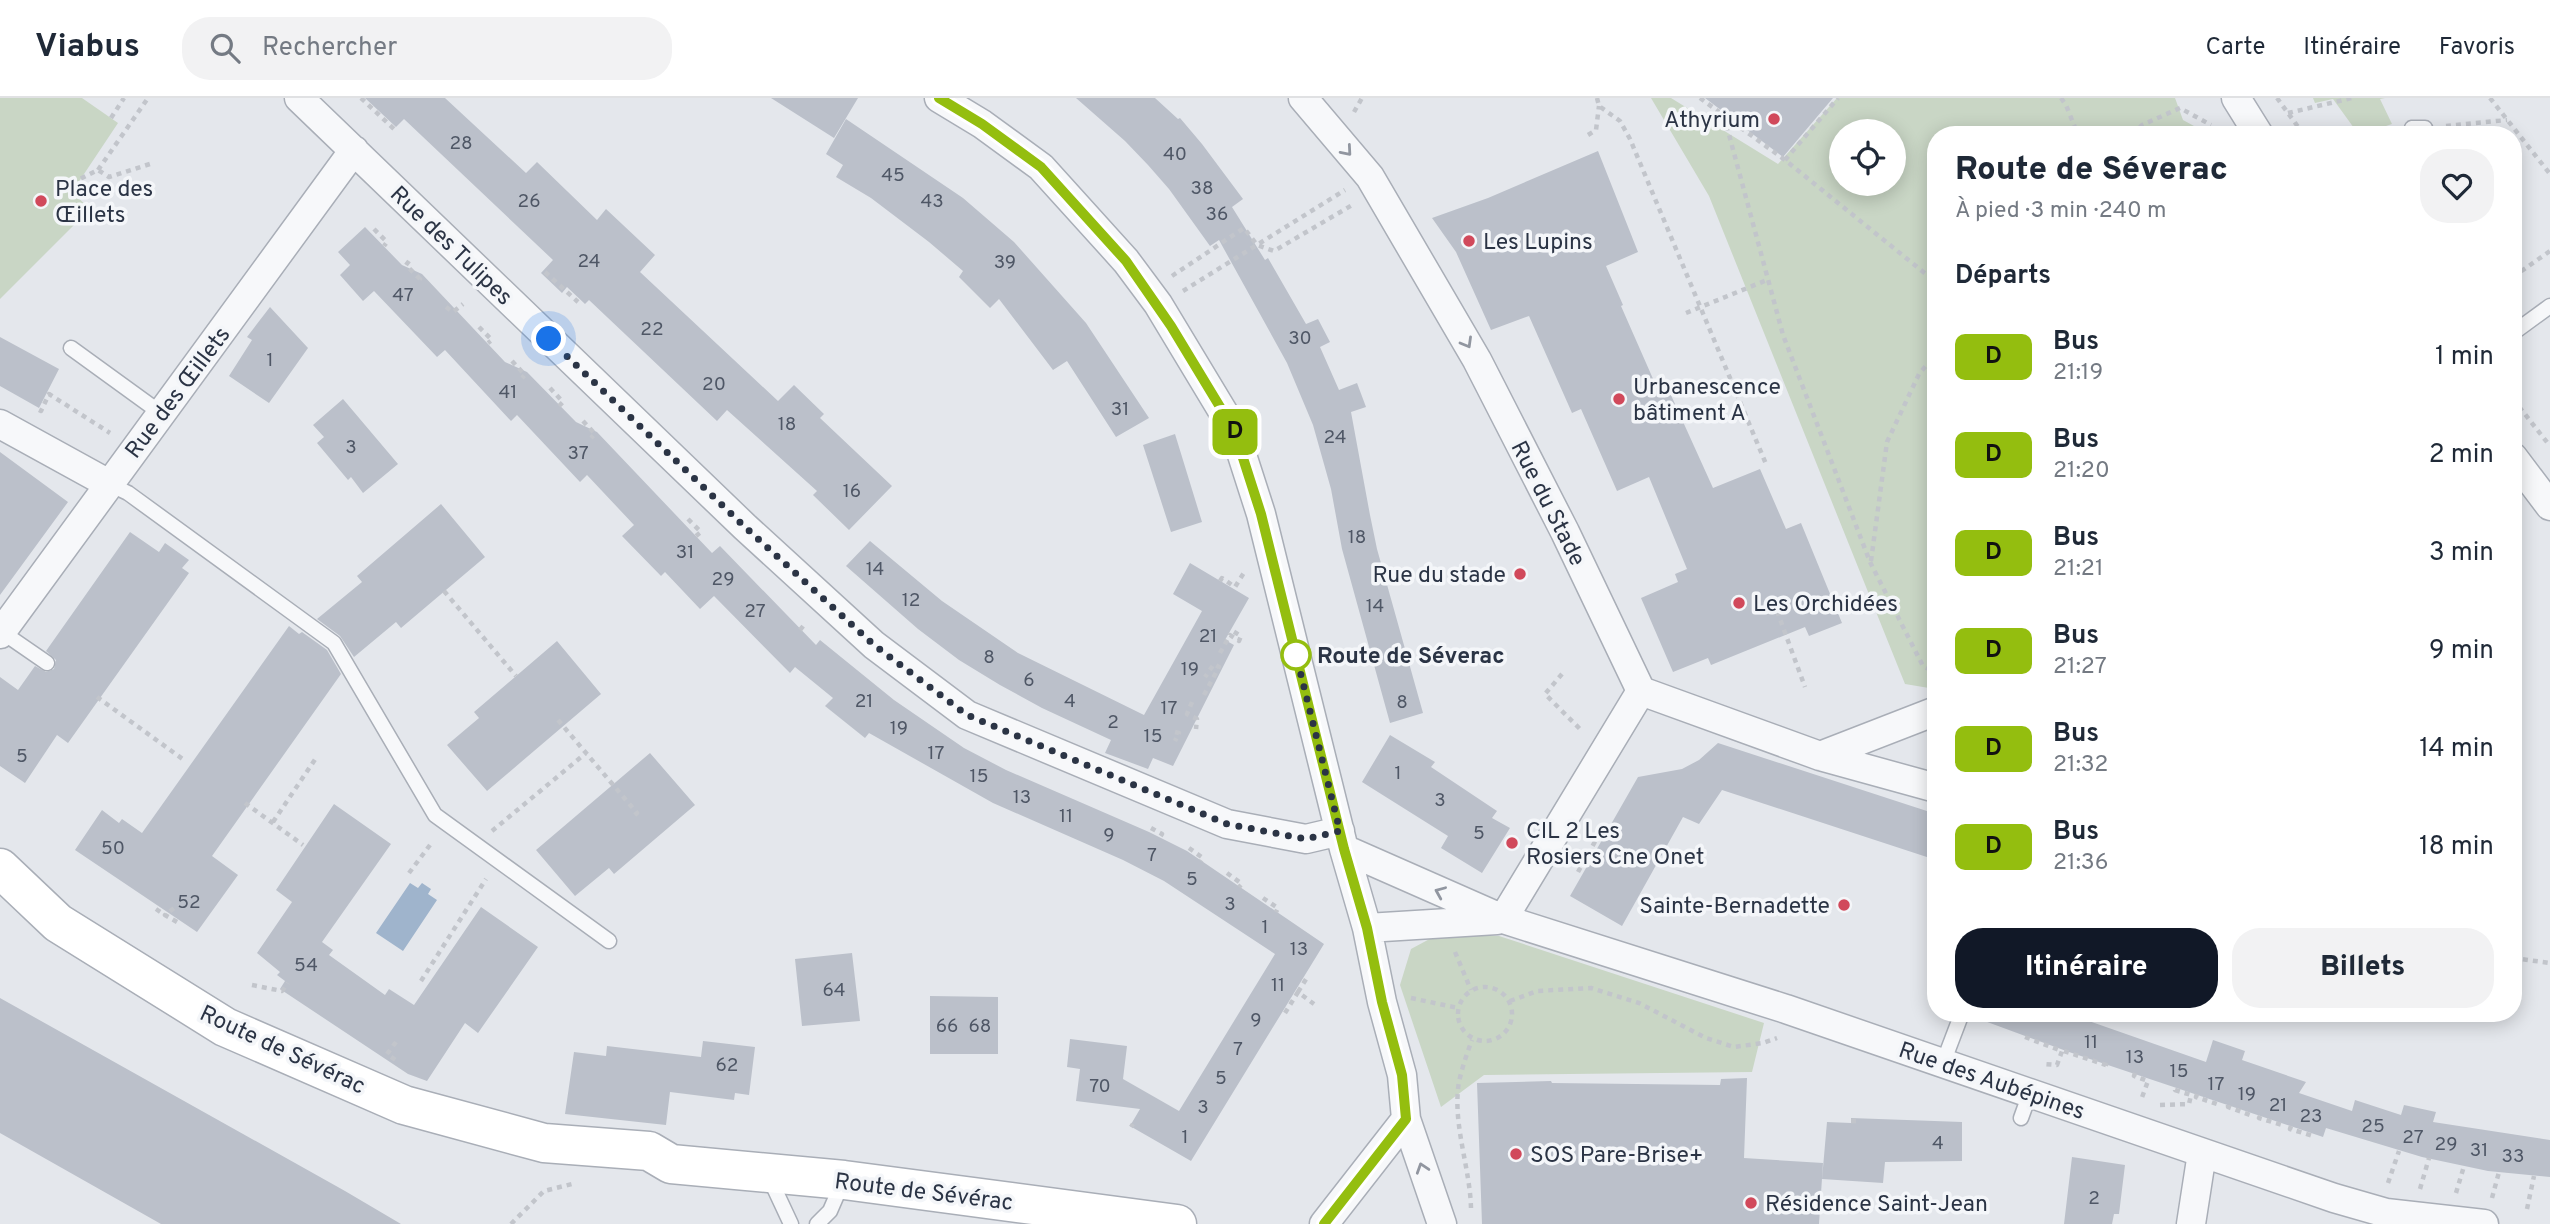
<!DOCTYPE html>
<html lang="fr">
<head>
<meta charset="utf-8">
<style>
  body { margin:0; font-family:Overpass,sans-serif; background:#f2f2f3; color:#1f2937; height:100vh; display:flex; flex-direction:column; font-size:26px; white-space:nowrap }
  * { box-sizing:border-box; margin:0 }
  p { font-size:23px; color:#747a83 }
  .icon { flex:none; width:38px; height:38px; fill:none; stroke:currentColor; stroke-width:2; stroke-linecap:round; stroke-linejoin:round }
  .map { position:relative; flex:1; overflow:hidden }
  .details { position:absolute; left:1927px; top:28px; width:595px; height:896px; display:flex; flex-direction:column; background:#fff; border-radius:28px; box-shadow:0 4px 18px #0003 }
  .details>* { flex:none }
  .badge { padding:0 14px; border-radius:10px; font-size:24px; line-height:46px }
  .tools { position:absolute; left:1829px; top:21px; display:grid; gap:14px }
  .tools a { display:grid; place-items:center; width:77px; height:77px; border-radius:50%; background:#fff; box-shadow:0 4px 18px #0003; font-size:35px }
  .you { position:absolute; width:35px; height:35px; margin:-18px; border:5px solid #fff; border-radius:50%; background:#1a73e8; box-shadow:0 0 0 10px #1a73e833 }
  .map>.badge { position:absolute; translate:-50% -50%; box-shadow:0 0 0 4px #fff }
  h2 { padding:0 28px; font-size:26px; line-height:63px }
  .round { display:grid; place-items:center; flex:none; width:74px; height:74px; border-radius:28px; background:#f2f2f3 }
  .overview { display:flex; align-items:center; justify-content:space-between; height:119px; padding:0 28px }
  h1 { font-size:33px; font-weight:800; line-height:52px }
  .action { display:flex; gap:14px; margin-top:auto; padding:14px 28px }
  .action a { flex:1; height:80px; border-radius:28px; background:#111827; color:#fff; font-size:28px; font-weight:800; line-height:80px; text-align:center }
  .action a+a { background:#f2f2f3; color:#1f2937 }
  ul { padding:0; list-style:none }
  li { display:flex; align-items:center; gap:21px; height:98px; padding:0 28px }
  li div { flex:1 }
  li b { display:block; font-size:26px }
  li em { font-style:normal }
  li .badge { min-width:77px; font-weight:700; text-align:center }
  header { display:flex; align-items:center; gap:42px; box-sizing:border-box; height:98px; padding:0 35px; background:#fff; border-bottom:2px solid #e0e1e3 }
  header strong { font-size:33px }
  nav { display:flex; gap:38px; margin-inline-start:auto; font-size:24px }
  .search { width:490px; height:63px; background:#f2f2f3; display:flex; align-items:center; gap:18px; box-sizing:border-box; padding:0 24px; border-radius:28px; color:#747a83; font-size:26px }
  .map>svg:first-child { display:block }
  .green { fill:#c9d6c5; fill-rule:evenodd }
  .water { fill:#9fb4cc }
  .building { fill:#bbc0ca }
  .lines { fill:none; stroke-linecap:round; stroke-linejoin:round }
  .service-casing { stroke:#a9aeb7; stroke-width:17 }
  .minor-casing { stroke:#a9aeb7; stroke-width:31 }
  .secondary-casing { stroke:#a9aeb7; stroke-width:41 }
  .path { stroke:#c2c5cb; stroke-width:4.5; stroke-dasharray:5 5; stroke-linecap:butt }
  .service { stroke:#f7f8fa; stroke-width:14 }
  .minor { stroke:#f7f8fa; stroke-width:28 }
  .secondary { stroke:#fff; stroke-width:38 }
  .oneway { stroke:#9196a0 }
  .line-casing { stroke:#fff; stroke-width:16 }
  .line { stroke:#94be0f; stroke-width:10 }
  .walk { stroke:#2b3445; stroke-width:7; stroke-dasharray:0 12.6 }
  .poi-dot { fill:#d1495b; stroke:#f4f6f9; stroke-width:2.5 }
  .stop-dot { fill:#fff; stroke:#94be0f; stroke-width:3.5 }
  .labels { text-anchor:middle; stroke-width:7; stroke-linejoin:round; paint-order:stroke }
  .number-label { font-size:19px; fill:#4f5766 }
  .poi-label { font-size:23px; fill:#2b3445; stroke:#f4f6f9; text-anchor:start }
  .street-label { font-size:23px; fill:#2b3445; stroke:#f4f6f9 }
  .stop-label { font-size:23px; font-weight:bold; fill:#2b3445; stroke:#f4f6f9; text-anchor:start }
</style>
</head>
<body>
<header>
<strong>Viabus</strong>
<div class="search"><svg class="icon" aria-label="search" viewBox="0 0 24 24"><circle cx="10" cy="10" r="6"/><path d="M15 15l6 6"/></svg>Rechercher</div>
<nav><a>Carte</a><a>Itinéraire</a><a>Favoris</a></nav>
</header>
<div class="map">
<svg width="2550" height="1126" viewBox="0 0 2550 1126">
  <rect width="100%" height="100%" fill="#e4e7ec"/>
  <!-- green -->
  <path class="green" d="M0 0H82L118 25 72 94 90 111 0 201Z
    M1651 0H1671L1778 66 1837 0H2175L2183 22 2205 34V37H1936L1935 591 1905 586 1709 98ZM1894 33V86H1841V33Z
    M2313 0H2385L2380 1 2392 26 2359 37 2333 1 2315 5Z
    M1437 837 1499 838 1764 925 1752 974 1484 977 1441 1009 1400 887 1411 851Z"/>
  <!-- water -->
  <path class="water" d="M410 785 418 790 422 785 431 791 428 796 437 802 403 853 376 835Z"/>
  <!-- building -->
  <path class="building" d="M365 0H445L526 75 537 64 597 122 606 111 655 157 640 174 778 303 794 287 824 316 820 320 892 388 849 432 813 397 817 393 727 312 717 323 589 202 585 206 567 189 562 195 541 175 553 162 404 21 396 29Z
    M771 0H858L834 40Z
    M1076 0H1155L1178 21 1180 20 1202 46 1243 101 1232 109 1265 162 1268 160 1306 226 1318 221 1330 244 1320 249 1339 292 1357 285 1366 309 1351 314 1370 417 1377 451 1423 615 1390 625 1342 451 1331 391 1313 327 1287 265 1219 142 1210 148 1169 91 1148 67 1125 43Z
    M1705 0H1833L1783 59Z
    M846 21 963 100 1014 144 1086 225 1149 320 1116 339 1067 263 1053 272 999 201 990 210 959 179 963 173 929 144 871 100 836 79 843 67 826 56Z
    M1598 53 1638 154 1606 168 1623 207 1621 208 1661 299 1670 295 1713 390 1760 371 1786 431 1801 425 1842 525 1809 538 1805 529 1711 567 1708 560 1673 574 1641 500 1678 484 1675 476 1687 471 1649 379 1617 393 1581 311 1572 315 1529 218 1491 232 1456 154 1432 120 1488 100Z
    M365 129 402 167 422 176 505 264 527 274 576 324 597 334 712 455 720 448 816 547 820 542 894 602 964 650 1006 672 1149 734 1187 753 1324 846 1191 1063 1130 1028 1140 1011 1076 1003 1080 971 1067 969 1070 941 1127 948 1123 981 1179 1013 1275 856 1164 783 1123 762 993 705 869 635 865 640 825 608 833 600 795 569 790 575 714 498 700 511 665 474 661 478 622 438 634 427 587 377 580 384 517 317 511 323 445 252 437 259 374 193 363 203 340 177 350 167 338 154Z
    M270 209 308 250 269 305 229 278 252 242 247 239Z
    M0 239 59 271 39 310 0 288Z
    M343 301 398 366 363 395 351 379 348 382 317 345 324 339 313 327Z
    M1175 336 1202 424 1171 434 1143 347Z
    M0 354 68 404 0 497Z
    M441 406 485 459 401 530 396 524 354 559 340 538 317 521 362 484 357 478Z
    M130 434 159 454 165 445 189 462 182 470 189 475 68 645 57 637 25 685 0 668V579L18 592 35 568 46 574 54 571 56 562 46 553Z
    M870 443 942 503 1018 555 1144 617 1202 513 1173 496 1190 465 1249 500 1225 542 1234 547 1173 668 1153 660 1148 671 1105 655 1111 642 1042 610 1000 587 959 562 918 531 846 468Z
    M289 528 299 536 302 534 327 552 341 576 212 758 238 777 197 834 75 752 102 712 119 725 122 721 142 735Z
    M557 543 601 596 487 693 447 647 479 620 474 614Z
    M1390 637 1435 664 1431 669 1497 713 1492 720 1510 730 1482 775 1441 750 1448 738 1362 684Z
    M1718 645 1936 716V762L1722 692 1699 726 1683 719 1622 828 1570 798 1638 679 1682 671 1699 662Z
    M650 655 695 707 614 776 609 770 575 798 536 752Z
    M334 706 391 746 322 844 333 852 329 857 385 897 389 891 414 907 481 809 538 849 478 935 465 925 427 983 408 976 280 891 285 883 277 877 280 874 257 855 292 804 276 792Z
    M852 855 860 923 802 928 795 861Z
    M930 898 998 899V956H930Z
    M0 900 345 1093 401 1126H161L0 1035Z
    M1971 915H2066L2206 964 2213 942 2245 953 2242 962 2306 984 2299 995 2352 1013 2355 1002 2401 1017 2404 1007 2436 1014 2433 1024 2550 1042V1079L2488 1073 2422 1059 2326 1030 2323 1039 2069 954 1971 918Z
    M703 943 755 949 749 997 735 995 734 1002 670 994 666 1027 565 1016 574 954 606 958 607 948 701 959Z
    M1747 980 1744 1060 1823 1065 1819 1126H1482L1477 985 1551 983 1552 985 1720 987 1721 981Z
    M1851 1020 1962 1024V1063L1885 1064 1883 1085 1822 1081 1827 1024 1851 1025Z
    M2072 1059 2125 1067 2119 1116H2114L2112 1126H2064Z"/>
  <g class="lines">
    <defs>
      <path id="service" d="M2413 37 2412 30H2425
        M2513 235 2550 208
        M71 250 162 316
        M109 386 128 395 334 545 435 717 609 843
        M2 534 47 565
        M1943 965 1962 915
        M2021 1020 2030 995
        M769 1079 791 1126
        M817 1126 830 1113 843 1083"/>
      <path id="minor" d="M299 0 745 429 874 547 967 617 1227 726 1306 741 1340 733
        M939 0 982 26 1041 69 1126 163 1158 206 1234 332 1261 416 1344 751 1367 830 1382 904 1402 977 1406 1021 1442 1126
        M1303 0 1370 79 1477 262 1565 434 1641 593
        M2236 0 2259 37
        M0 326 109 386
        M2513 359 2550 408
        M0 536 354 52
        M1641 593 1820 658 1936 690
        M1820 658 1936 613
        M1344 751 1503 821 1786 911 2334 1100 2386 1115 2484 1126
        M1503 821 1641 593
        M1367 830 1497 822
        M1324 1126 1406 1021
        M2191 1126 2202 1055"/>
      <path id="secondary" d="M0 770 58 825 225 929 404 1007 544 1045 649 1053 671 1066 844 1082 1177 1126"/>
    </defs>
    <!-- service casing -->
    <use href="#service" class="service-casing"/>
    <!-- minor casing -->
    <use href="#minor" class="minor-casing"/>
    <!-- secondary casing -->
    <use href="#secondary" class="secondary-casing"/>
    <!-- path -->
    <path class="path" d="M361 0 394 31
      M1597 0 1599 8 1620 23 1630 41 1766 366
      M1700 0 1785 62 1927 177 1936 179
      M2061 0 2066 7 2078 37
      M2277 0 2304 37
      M2490 0 2550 76
      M1354 14 1362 0
      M2288 15 2352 0
      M1724 18 1783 237 1870 464 1923 568 1936 575
      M111 20 124 0
      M2446 28 2507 22
      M1588 37 1596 32 1599 8
      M2133 37 2142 27 2180 10 2211 27
      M1785 62 1838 0
      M98 72 148 0
      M72 85 98 72 109 79 153 65
      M374 131 387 144 384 148
      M409 163 406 167 420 181 417 183
      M545 174 578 204
      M1172 178 1244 130 1257 147 1274 153 1354 106
      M2513 179 2550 153
      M1183 193 1345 92
      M446 209 453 214 463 206
      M1686 215 1767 182
      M479 229 492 242 488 245
      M512 263 525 277 522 280
      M550 290 563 304 559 308
      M2513 301 2550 348
      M39 312 41 313 49 296 110 335
      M583 323 595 336 591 340
      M688 421 701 434 696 438
      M1871 463 1887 344 1919 276 1936 256
      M1220 483 1222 480 1235 489 1245 473
      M444 493 516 578
      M1777 513 1805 589
      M800 532 804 527 802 525
      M1220 555 1230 537 1239 543 1241 538 1231 532
      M1562 576 1545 596 1583 634
      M1204 597 1219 569 1214 566 1205 579
      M97 599 184 662
      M1192 604 1187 616 1197 621 1196 631
      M558 622 637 715 631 720
      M1175 634 1179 635 1175 643
      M245 705 303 747
      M273 724 316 660
      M1151 730 1162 736 1160 739
      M492 733 586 655
      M1189 750 1203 760 1201 763
      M1578 774 1602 731
      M409 775 433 743
      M1227 775 1242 786 1239 789
      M1263 800 1278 810 1276 814
      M156 811 165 817
      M177 824 165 817 178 807
      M1455 854 1471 892
      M2513 860 2550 865
      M421 883 486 781
      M252 887 282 893 288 885
      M1458 916a27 27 0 1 1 54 0a27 27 0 1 1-54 0Z
      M1298 894 1308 878
      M1411 900 1458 910
      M1510 903 1537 893 1591 890 1639 905 1706 940 1734 949 1763 945 1777 940
      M1285 915 1298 894 1314 906
      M2025 939 2062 953 2057 967 2044 966
      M396 944 387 956 397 963
      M2064 953 2106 967 2105 970
      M2135 975 2134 978 2148 983 2141 1002
      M2197 996 2196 999 2217 1006
      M2160 1007 2189 1006 2191 997 2175 992 2176 989
      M2228 1007V1009L2250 1017
      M2260 1018 2259 1020 2282 1027
      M1851 1023H1860
      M2291 1028 2290 1031 2313 1038
      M1131 1029 1133 1026
      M2388 1085 2399 1053
      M2420 1091 2429 1060
      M2456 1095 2464 1068
      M2492 1100 2499 1074
      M1471 1110C1470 1069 1452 1025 1459 984 1462 970 1467 955 1472 942
      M2527 1111 2534 1078
      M511 1126 544 1093 576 1085"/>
    <!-- service -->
    <use href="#service" class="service"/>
    <!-- minor -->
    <use href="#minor" class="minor"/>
    <!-- secondary -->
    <use href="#secondary" class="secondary"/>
  </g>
  <!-- one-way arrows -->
  <defs><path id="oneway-chevron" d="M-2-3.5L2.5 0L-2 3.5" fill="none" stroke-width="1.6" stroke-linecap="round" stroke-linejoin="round" transform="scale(1.75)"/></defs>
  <g class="oneway">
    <use href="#oneway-chevron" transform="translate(1347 53) rotate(49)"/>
    <use href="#oneway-chevron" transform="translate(1467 245) rotate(60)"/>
    <use href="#oneway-chevron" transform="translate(1440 794) rotate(-157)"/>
    <use href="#oneway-chevron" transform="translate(1422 1070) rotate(-108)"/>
  </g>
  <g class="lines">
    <defs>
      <path id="line" d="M939 0 982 26 1041 69 1126 163 1171 228 1234 332 1261 416 1344 751 1367 830 1382 904 1402 977 1406 1021 1324 1126"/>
    </defs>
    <!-- line casing -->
    <use href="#line" class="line-casing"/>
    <!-- line -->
    <use href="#line" class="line"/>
    <!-- walk -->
    <path class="walk" d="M549 241 745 429 874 547 967 617 1227 726 1306 741 1340 733 1296 557"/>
  </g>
  <!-- markers -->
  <g class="poi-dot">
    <circle cx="1774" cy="21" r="7"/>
    <circle cx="41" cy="103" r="7"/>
    <circle cx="1469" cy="143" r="7"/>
    <circle cx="1619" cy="301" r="7"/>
    <circle cx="1520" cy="476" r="7"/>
    <circle cx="1739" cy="505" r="7"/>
    <circle cx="1512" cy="745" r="7"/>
    <circle cx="1844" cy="807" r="7"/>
    <circle cx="1516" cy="1056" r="7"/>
    <circle cx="1751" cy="1105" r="7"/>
  </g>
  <circle class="stop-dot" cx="1296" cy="557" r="14"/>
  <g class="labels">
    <!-- number labels -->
    <g class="number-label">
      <text x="461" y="51">28</text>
      <text x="1175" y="62">40</text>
      <text x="893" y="83">45</text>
      <text x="1202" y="96">38</text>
      <text x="529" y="109">26</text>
      <text x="932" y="109">43</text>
      <text x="1217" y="122">36</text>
      <text x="589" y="169">24</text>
      <text x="1005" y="170">39</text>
      <text x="403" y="203">47</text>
      <text x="652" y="237">22</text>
      <text x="1300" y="246">30</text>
      <text x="270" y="268">1</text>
      <text x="714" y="292">20</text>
      <text x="508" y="300">41</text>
      <text x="1120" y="317">31</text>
      <text x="787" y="332">18</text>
      <text x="1335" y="345">24</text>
      <text x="351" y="355">3</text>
      <text x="578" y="361">37</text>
      <text x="852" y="399">16</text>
      <text x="1357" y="445">18</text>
      <text x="685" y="460">31</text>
      <text x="875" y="477">14</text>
      <text x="723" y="487">29</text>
      <text x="911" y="508">12</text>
      <text x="1375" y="514">14</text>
      <text x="755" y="519">27</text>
      <text x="1208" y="544">21</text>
      <text x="989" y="565">8</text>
      <text x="1190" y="577">19</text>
      <text x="1029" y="588">6</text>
      <text x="864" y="609">21</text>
      <text x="1070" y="609">4</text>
      <text x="1402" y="610">8</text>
      <text x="1169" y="616">17</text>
      <text x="1113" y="630">2</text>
      <text x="899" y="636">19</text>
      <text x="1153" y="644">15</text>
      <text x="936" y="661">17</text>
      <text x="22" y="664">5</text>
      <text x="1398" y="681">1</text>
      <text x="979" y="684">15</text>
      <text x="1022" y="705">13</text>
      <text x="1440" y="708">3</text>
      <text x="1066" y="724">11</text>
      <text x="1479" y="741">5</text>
      <text x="1109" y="743">9</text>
      <text x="113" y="756">50</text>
      <text x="1152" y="763">7</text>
      <text x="1192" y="787">5</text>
      <text x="189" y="810">52</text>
      <text x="1230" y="812">3</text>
      <text x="1265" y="835">1</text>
      <text x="1299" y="857">13</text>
      <text x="306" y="873">54</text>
      <text x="1278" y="893">11</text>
      <text x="834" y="898">64</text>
      <text x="1256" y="928">9</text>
      <text x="947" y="934">66</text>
      <text x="980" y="934">68</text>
      <text x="2091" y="950">11</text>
      <text x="1238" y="957">7</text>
      <text x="2135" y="965">13</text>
      <text x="727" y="973">62</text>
      <text x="2179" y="979">15</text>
      <text x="1221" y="986">5</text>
      <text x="2216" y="992">17</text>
      <text x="1100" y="994">70</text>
      <text x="2247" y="1002">19</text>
      <text x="2278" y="1013">21</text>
      <text x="1203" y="1015">3</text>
      <text x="2311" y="1024">23</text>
      <text x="2373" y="1034">25</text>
      <text x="1185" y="1045">1</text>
      <text x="2413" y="1045">27</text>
      <text x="1938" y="1051">4</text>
      <text x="2446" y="1052">29</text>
      <text x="2479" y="1058">31</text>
      <text x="2513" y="1064">33</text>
      <text x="2094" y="1106">2</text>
    </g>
    <!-- poi labels -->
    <g class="poi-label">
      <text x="1760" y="29" text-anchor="end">Athyrium</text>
      <text x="55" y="98">Place des<tspan x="55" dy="26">Œillets</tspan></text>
      <text x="1483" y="151">Les Lupins</text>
      <text x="1633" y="296">Urbanescence<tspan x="1633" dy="26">bâtiment A</tspan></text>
      <text x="1506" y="484" text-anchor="end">Rue du stade</text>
      <text x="1753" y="513">Les Orchidées</text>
      <text x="1526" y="740">CIL 2 Les<tspan x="1526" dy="26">Rosiers Cne Onet</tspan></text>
      <text x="1830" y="815" text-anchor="end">Sainte-Bernadette</text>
      <text x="1530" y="1064">SOS Pare-Brise+</text>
      <text x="1765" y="1113">Résidence Saint-Jean</text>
    </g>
    <!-- street labels -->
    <g class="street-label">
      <text transform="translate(452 147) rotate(44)" y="8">Rue des Tulipes</text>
      <text transform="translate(177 294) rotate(-53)" y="8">Rue des Œillets</text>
      <text transform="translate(1549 405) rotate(63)" y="8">Rue du Stade</text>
      <text transform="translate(283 951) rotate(25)" y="8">Route de Sévérac</text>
      <text transform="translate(1992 982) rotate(19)" y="8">Rue des Aubépines</text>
      <text transform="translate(924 1093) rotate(7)" y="8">Route de Sévérac</text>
    </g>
    <!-- stop labels -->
    <g class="stop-label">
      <text x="1317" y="565">Route de Séverac</text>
    </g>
  </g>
</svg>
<div class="tools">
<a><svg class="icon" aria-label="locate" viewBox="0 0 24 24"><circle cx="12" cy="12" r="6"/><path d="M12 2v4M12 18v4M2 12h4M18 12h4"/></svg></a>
</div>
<div class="you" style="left:549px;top:241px"></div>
<b class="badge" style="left:1235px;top:334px;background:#94be0f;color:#111">D</b>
<section class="details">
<div class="overview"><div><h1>Route de Séverac</h1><p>À pied · 3 min · 240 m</p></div><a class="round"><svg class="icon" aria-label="heart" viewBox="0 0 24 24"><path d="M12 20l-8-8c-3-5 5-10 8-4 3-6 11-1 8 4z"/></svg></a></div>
<h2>Départs</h2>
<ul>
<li><span class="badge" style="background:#94be0f;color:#111">D</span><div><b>Bus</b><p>21:19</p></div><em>1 min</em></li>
<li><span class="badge" style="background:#94be0f;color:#111">D</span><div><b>Bus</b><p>21:20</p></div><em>2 min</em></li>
<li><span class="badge" style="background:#94be0f;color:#111">D</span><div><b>Bus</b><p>21:21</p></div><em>3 min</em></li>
<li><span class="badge" style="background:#94be0f;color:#111">D</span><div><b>Bus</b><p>21:27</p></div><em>9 min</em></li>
<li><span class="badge" style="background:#94be0f;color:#111">D</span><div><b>Bus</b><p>21:32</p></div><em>14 min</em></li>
<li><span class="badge" style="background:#94be0f;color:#111">D</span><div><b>Bus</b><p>21:36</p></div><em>18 min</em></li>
</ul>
<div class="action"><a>Itinéraire</a><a>Billets</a></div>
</section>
</div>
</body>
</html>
